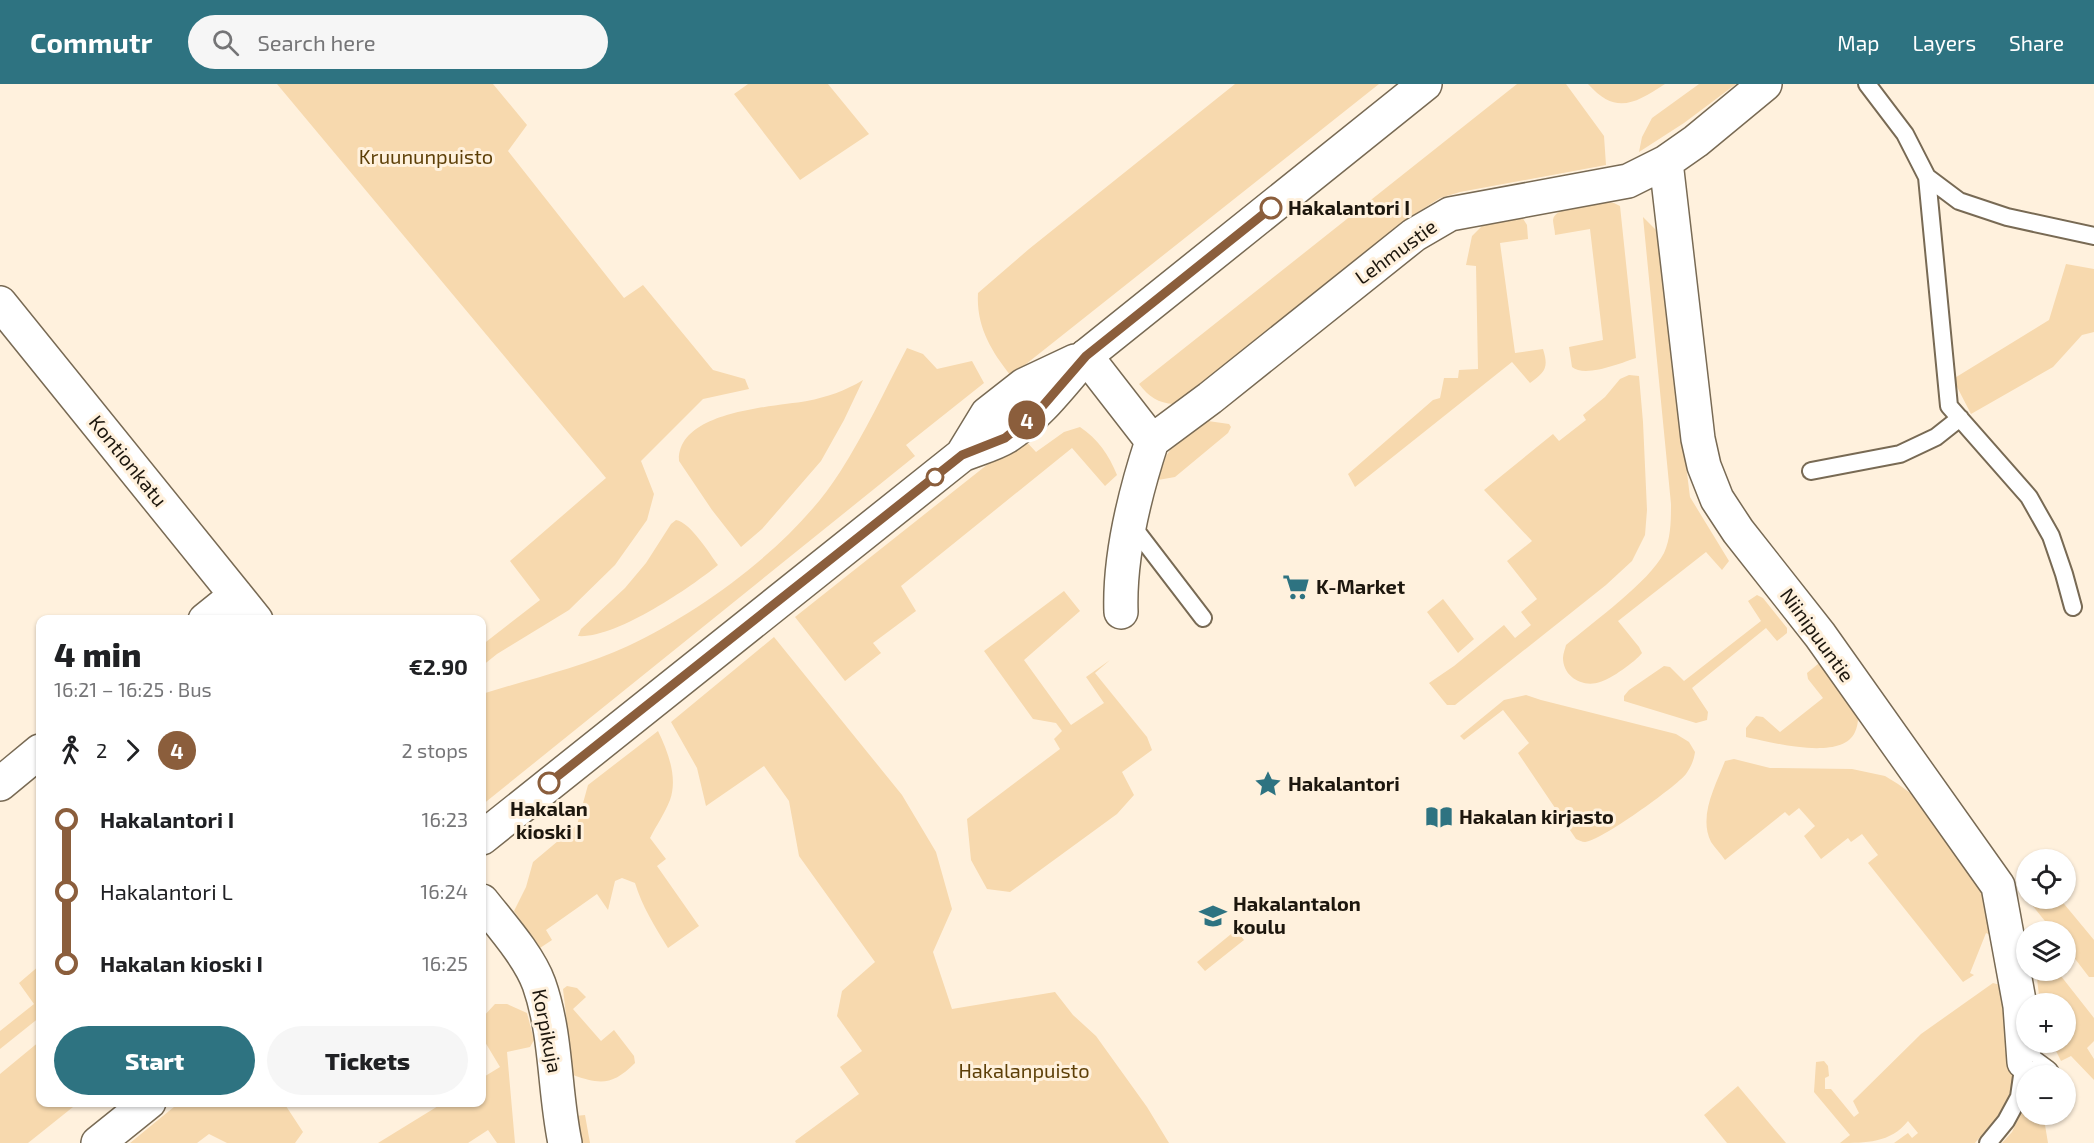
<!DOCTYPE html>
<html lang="en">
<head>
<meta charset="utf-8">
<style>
  body { margin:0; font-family:"Exo 2",sans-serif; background:#f6f6f6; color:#202124; height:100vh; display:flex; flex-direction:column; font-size:22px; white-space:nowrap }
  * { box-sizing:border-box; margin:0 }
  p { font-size:20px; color:#757577 }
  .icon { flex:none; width:33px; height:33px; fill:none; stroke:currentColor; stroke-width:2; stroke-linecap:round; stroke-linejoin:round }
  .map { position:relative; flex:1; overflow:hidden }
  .panel { position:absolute; left:36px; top:531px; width:450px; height:492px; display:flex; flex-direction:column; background:#fff; border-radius:12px; box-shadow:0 2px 4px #0004 }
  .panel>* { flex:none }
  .badge { padding:0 12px; border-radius:20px; font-size:21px; line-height:39px }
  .tools { position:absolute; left:2016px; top:765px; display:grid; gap:12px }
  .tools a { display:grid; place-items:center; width:60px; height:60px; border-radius:50%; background:#fff; box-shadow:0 2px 4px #0004; font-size:30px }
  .map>.badge { position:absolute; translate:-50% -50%; box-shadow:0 0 0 3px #fff }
  .legs { display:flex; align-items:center; gap:9px; height:66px; padding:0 18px; font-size:20px }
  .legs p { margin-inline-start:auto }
  .head { display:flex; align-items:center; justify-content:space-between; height:102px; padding:0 18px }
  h1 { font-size:33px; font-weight:800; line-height:45px }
  .primary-button { display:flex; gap:12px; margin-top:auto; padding:12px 18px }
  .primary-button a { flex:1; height:69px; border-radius:36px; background:#2e7381; color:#fff; font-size:24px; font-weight:800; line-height:69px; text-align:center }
  .primary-button a+a { background:#f6f6f6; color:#202124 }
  ul { padding:0 18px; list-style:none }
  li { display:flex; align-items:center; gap:21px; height:72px; font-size:22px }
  li i { display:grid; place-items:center; width:9px; height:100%; margin:0 8px; background:currentColor }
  li i::after { content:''; width:15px; height:15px; margin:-8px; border:4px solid; border-radius:50%; background:#fff }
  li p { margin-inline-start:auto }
  li:first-child i { background:linear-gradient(#0000 50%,currentColor 0) }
  li:last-child i { background:linear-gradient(currentColor 50%,#0000 0) }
  header { display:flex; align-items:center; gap:36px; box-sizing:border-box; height:84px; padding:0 30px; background:#2e7381; color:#fff }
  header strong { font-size:28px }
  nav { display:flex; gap:33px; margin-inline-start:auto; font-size:21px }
  .search { width:420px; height:54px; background:#f6f6f6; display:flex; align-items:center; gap:15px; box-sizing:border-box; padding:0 21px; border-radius:33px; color:#757577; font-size:22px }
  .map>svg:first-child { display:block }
  .green { fill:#f7d9ae }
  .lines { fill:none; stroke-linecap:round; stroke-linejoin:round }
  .lane-casing { stroke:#786a54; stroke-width:20 }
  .street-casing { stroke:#786a54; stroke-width:36 }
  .secondary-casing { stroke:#786a54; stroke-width:36 }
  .lane { stroke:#fff; stroke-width:16 }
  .street { stroke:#fff; stroke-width:33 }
  .secondary { stroke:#fff; stroke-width:33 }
  .line-1-casing { stroke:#fff; stroke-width:14 }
  .line-1 { stroke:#8b5e3c; stroke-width:9 }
  .stop-1-dot { fill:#fff; stroke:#8b5e3c; stroke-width:3 }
  .labels { text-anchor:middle; stroke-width:6; stroke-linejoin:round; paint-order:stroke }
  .park-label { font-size:20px; fill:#5d3f07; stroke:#fff1dd }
  .stop-label { font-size:20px; font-weight:bold; fill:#1d170e; stroke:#fff1dd; text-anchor:start }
  .street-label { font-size:20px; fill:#1d170e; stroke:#fff1dd }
  .poi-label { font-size:20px; font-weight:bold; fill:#1d170e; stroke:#fff1dd; text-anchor:start }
</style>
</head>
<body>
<header>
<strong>Commutr</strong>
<div class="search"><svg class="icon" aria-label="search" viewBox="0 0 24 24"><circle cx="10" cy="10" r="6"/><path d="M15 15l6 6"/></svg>Search here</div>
<nav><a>Map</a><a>Layers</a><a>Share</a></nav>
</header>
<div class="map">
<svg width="2094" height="1059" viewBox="0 0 2094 1059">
  <rect width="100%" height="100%" fill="#fff1dd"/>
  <!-- green -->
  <path class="green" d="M277 0H493L527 41 508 67 624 214 643 201 713 286 745 295 749 305 703 315 641 377 654 410 647 436 615 481 569 526 497 570 482 582V561L540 516 510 477 606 394Z
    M748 0H828L869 50 800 96 734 10Z
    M1235 0H1379L1011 292C991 267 976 242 978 209L1029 165Z
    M1517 0H1566L1604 52 1606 81 1460 108 1440 114 1409 134 1174 320C1158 319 1149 313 1139 300Z
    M1588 0H1665C1634 20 1616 31 1588 0Z
    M1699 0H1736L1684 39 1639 68 1642 53 1652 34Z
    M1606 118 1614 119 1620 122 1636 274C1621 279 1585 294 1572 283L1569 263 1603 256 1590 145 1555 151C1555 146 1553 140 1553 136 1555 121 1594 120 1606 118Z
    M1522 133 1527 141 1528 155 1500 159 1515 269 1543 265C1549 284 1545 288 1530 299L1512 278 1355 403 1348 390 1433 316 1440 314 1444 294H1458L1459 286 1478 285 1476 182 1466 181 1472 152 1482 142Z
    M1643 133 1657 147 1690 413 1729 477 1722 486 1706 468 1618 537 1639 563 1642 569C1635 578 1611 595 1600 598 1583 604 1563 593 1563 574 1563 570 1565 565 1566 561 1593 538 1649 498 1664 469 1671 454 1671 436 1671 420Z
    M2066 180 2094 185V248L2082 251 2053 283 1971 330 1953 295 2049 236Z
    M907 264 923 270 937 285 972 277 984 299 906 361 915 372 482 721V610C530 595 582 583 628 562 704 526 795 459 840 388 865 349 885 306 907 264Z
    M1629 291 1639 292 1643 338 1647 426 1645 451 1632 477 1606 501 1455 621H1447L1429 599 1454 582 1504 541 1515 554 1531 541 1521 528 1537 515 1507 477 1532 457 1484 406 1553 350 1559 357 1586 336 1583 331 1605 313 1620 295Z
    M863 296 844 336 821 377 762 445 741 463 712 426 679 377C677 327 772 323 807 317 827 313 845 307 863 296Z
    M1208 337 1229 340 1231 343 1228 349 1175 393 1158 396 1166 372 1171 365Z
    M1080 343C1098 355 1109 371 1117 391L1105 402 1072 364 901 502 916 527 873 559 881 569 845 597 795 533 1022 353 1036 368 1064 348Z
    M676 436C691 439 709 469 718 481 690 504 615 555 578 552L581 545 625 504 646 479 671 440Z
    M1064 507 1080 527 1024 576 1071 641 1104 619 1086 593 1110 576 1095 589 1147 653 1152 666 1122 688 1134 711 1117 730 1010 808 987 805 971 776 967 735 1060 665 1054 655 1062 647 1056 639 1033 635 984 567Z
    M1757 511 1763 514 1787 544V549L1777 557 1766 544 1692 604 1708 628 1707 636 1696 639 1624 617V612L1629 606 1664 582 1670 583 1684 597 1761 537 1748 517Z
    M1443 515 1474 555 1458 569 1427 528Z
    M774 553 902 711 936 768 952 825 933 868 952 925 1055 908 1073 931 1096 952 1147 1023 1169 1059H796L795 1057 859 1010 840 983 862 967 837 932 842 907 875 878 799 772 789 717 764 682 706 722 697 684 671 638Z
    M1818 580H1824C1834 594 1850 611 1857 626 1859 632 1858 642 1855 648 1842 678 1770 658 1746 653V644L1756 632 1763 633 1780 648 1823 614 1808 595 1807 589Z
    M1526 611 1541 616 1676 650 1689 658 1695 668C1694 676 1691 683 1686 690 1677 702 1599 758 1585 758 1582 758 1579 756 1576 755L1518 669 1529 659 1503 626 1464 656 1460 652 1504 616Z
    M658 647C668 668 678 693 670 716 665 729 656 742 650 754L666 775 657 782 699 842 668 864C655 843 642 822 635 799L622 794 615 797 608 826 597 810 546 846 552 856 540 864 514 827 526 803 533 778 577 741 588 701Z
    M1734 675 1770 684 1852 685 1885 692 1898 700 1925 720 1992 818 1995 853 1986 849 1970 889 1974 891 1963 898 1868 779 1878 771 1862 750 1851 758 1848 754 1821 775 1804 752 1815 742 1799 724 1789 732 1785 728 1725 776C1721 770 1715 764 1711 758 1698 732 1716 701 1725 677Z
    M2030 815H2060L2094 856V893H2089L2066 863V848L2053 847 2028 816Z
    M1236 846 1244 856 1205 887 1197 878Z
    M40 881V933L0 965V947L34 920 19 899Z
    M2036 887H2057L2094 934V957L2087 964 2094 975V996L2071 972 2061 977 2052 959 2066 958V920L2040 919Z
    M1993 899 2000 901C2007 937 2024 979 2008 1015 2001 1031 1986 1046 1975 1059H1894L1908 1049 1912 1054 1918 1049 1908 1037C1891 1059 1865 1059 1840 1059L1850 1051 1814 1008 1816 978 1824 977 1828 982 1829 992 1825 994V1005H1831L1854 1033 1859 1029 1853 1017 1921 950Z
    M567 902 577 904 586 913 573 925 601 957 614 946 634 972 635 979C613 1001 601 1001 573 991L563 905Z
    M495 920H507L527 929 534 956 530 963 507 968 515 1059H497L488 1046 468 1059H378L443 1019 482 1018V994L500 983 482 953V934Z
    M40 957V1018L78 1019 28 1059H0V990Z
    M1738 1002 1786 1059H1727L1704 1031Z
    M180 1018 284 1019 303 1048 295 1059H227L209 1050 197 1059H130Z
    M2026 1018V1030L2037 1031 2045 1041 2048 1059H2002L2012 1048Z
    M585 1031 590 1059H579L575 1032Z"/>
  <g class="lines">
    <defs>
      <path id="lane" d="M1867 0 1905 50 1927 93 1959 117 2007 133 2094 152
        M1927 93 1949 322 2029 413 2051 452 2064 490 2073 523
        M1811 387 1900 370 1936 353 1960 334
        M1131 440 1203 534
        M1988 1059 2006 1037 2019 1013 2024 978"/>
      <path id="street" d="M1666 78 1698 355 1704 382 1717 415 1738 447 1820 551 1998 802 2020 922 2024 978 2043 992
        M0 219 256 536
        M1086 272 1152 357 1210 314 1414 151 1450 130 1628 97 1666 78 1696 57 1765 0
        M1121 528C1119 473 1135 409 1152 357
        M205 536 236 511
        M0 700 40 667
        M482 817C500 840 529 872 539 900 557 951 554 1007 565 1059"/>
      <path id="secondary" d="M962 371 987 330 1024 301 1075 277
        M482 754 962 371C976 365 993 361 1006 353 1038 332 1061 301 1086 272L1425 0
        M98 1059 149 1018"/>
    </defs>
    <!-- lane casing -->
    <use href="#lane" class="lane-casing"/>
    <!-- street casing -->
    <use href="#street" class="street-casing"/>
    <!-- secondary casing -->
    <use href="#secondary" class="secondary-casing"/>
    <!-- lane -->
    <use href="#lane" class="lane"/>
    <!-- street -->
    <use href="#street" class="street"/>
    <!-- secondary -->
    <use href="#secondary" class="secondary"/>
  </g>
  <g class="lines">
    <defs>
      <path id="line-1" d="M549 699 962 371 1005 354 1027 336 1041 324 1086 272 1271 124"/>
    </defs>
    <!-- line-1 casing -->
    <use href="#line-1" class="line-1-casing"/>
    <!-- line-1 -->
    <use href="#line-1" class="line-1"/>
  </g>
  <!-- icons -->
  <defs>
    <symbol id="supermarket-bare" viewBox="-9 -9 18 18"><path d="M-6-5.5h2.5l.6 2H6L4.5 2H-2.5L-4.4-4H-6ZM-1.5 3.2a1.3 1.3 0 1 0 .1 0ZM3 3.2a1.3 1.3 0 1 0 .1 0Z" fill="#2e7381" stroke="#fff1dd" stroke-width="2.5" paint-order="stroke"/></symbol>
    <symbol id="sight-bare" viewBox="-9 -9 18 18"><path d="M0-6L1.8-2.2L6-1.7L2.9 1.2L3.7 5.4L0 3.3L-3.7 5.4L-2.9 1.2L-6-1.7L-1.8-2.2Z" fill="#2e7381" stroke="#fff1dd" stroke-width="2.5" paint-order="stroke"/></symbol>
    <symbol id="library-bare" viewBox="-9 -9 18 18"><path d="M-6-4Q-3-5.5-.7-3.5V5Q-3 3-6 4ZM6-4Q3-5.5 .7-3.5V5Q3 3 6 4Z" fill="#2e7381" stroke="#fff1dd" stroke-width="2.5" paint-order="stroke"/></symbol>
    <symbol id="school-bare" viewBox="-9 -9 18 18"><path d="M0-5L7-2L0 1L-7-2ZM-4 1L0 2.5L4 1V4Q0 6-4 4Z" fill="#2e7381" stroke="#fff1dd" stroke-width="2.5" paint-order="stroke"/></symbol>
  </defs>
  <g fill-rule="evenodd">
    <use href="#supermarket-bare" x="1277" y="484" width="38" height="38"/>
    <use href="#sight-bare" x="1249" y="681" width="38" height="38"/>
    <use href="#library-bare" x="1420" y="714" width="38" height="38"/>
    <use href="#school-bare" x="1194" y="813" width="38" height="38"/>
  </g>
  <!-- markers -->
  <g class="stop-1-dot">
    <circle cx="1271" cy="124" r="10"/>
    <circle cx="935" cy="393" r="8"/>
    <circle cx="549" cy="699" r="10"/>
  </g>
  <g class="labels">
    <!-- park labels -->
    <g class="park-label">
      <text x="426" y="80">Kruununpuisto</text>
      <text x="1024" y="994">Hakalanpuisto</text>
    </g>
    <!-- stop labels -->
    <g class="stop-label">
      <text x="1288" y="131">Hakalantori I</text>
      <text x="549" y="732" text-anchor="middle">Hakalan<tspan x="549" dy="23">kioski I</tspan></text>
    </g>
    <!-- street labels -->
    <g class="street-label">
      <text transform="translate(1396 168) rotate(-36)" y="7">Lehmustie</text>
      <text transform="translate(128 377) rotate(51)" y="7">Kontionkatu</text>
      <text transform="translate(1817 551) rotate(54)" y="7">Niinipuuntie</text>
      <text transform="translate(547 947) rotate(79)" y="7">Korpikuja</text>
    </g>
    <!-- poi labels -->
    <g class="poi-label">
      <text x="1316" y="510">K-Market</text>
      <text x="1288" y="707">Hakalantori</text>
      <text x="1459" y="740">Hakalan kirjasto</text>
      <text x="1233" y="827">Hakalantalon<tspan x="1233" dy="23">koulu</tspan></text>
    </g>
  </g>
</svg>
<div class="tools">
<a><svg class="icon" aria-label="locate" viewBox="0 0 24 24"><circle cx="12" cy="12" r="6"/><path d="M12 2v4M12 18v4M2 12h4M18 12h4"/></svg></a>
<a><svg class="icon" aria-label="layers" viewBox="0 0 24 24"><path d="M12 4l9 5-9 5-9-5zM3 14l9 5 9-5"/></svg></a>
<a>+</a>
<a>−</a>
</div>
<b class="badge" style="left:1027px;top:336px;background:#8b5e3c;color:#fff">4</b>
<section class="panel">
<div class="head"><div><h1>4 min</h1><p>16:21 – 16:25 · Bus</p></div><b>€2.90</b></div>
<div class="legs"><svg class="icon" aria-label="walk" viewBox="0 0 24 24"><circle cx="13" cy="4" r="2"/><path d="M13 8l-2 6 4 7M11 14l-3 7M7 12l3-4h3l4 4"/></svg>2<svg class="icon" aria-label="forward" viewBox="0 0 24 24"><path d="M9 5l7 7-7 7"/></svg><b class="badge" style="background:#8b5e3c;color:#fff">4</b><p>2 stops</p></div>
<ul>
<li><i style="color:#8b5e3c"></i><b>Hakalantori I</b><p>16:23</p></li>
<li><i style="color:#8b5e3c"></i><span>Hakalantori L</span><p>16:24</p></li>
<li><i style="color:#8b5e3c"></i><b>Hakalan kioski I</b><p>16:25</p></li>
</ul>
<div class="primary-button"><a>Start</a><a>Tickets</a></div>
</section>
</div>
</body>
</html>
